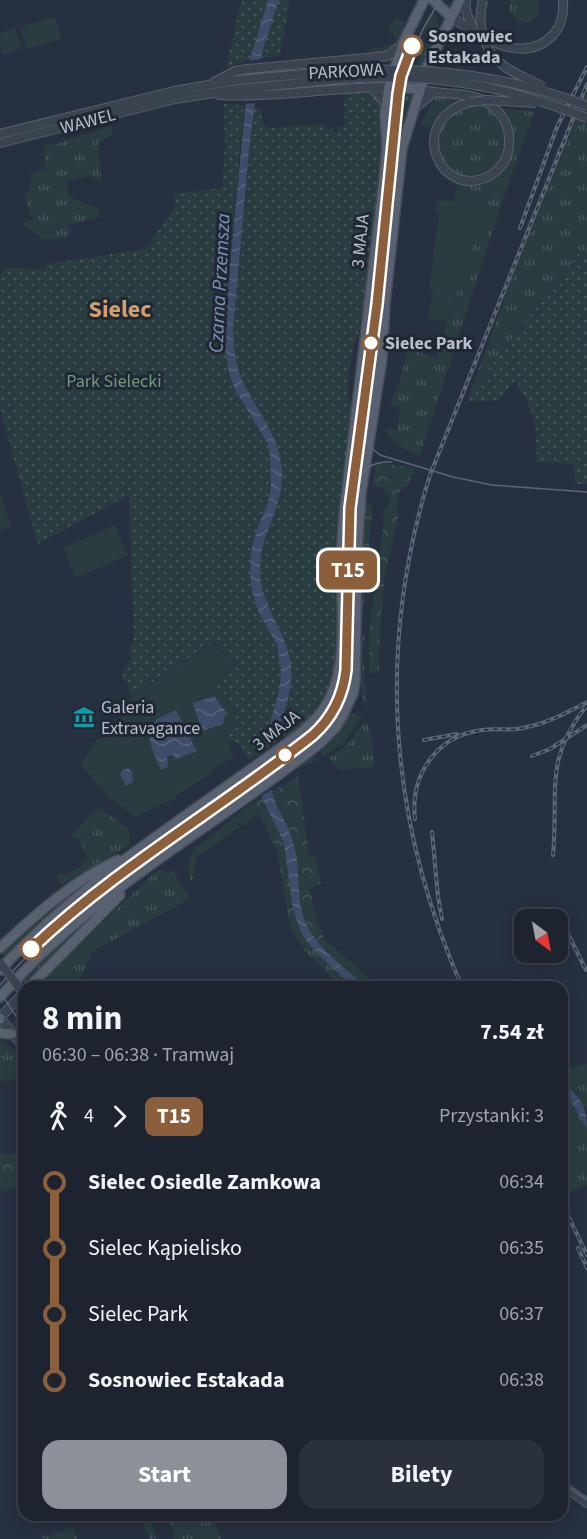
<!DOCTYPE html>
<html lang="pl">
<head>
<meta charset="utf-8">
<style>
  body { margin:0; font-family:"Source Sans 3",sans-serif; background:#2a303c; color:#f1f3f6; height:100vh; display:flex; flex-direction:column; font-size:22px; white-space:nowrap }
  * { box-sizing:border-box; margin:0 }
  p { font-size:20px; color:#a0a4ab }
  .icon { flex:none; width:33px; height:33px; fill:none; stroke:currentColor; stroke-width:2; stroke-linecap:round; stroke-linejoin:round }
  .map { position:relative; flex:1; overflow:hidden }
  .panel { position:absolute; left:18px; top:981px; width:550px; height:540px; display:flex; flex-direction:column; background:#1d2430; border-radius:18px; box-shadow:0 3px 15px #0003,0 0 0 2px #3b414c }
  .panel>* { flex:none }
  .badge { padding:0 12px; border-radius:9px; font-size:21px; line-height:39px }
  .needle { width:39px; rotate:148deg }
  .fabs { position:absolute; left:514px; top:909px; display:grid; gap:12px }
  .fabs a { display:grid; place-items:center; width:54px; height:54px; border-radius:12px; background:#1d2430; box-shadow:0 3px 15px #0003,0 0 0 2px #3b414c; font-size:30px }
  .map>.badge { position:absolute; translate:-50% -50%; box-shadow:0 0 0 3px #fff }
  .legs { display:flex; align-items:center; gap:9px; height:66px; padding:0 24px; font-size:20px }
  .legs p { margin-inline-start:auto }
  .summary { display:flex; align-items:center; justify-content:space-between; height:102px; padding:0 24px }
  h1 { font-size:33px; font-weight:700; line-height:45px }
  .cta { display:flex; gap:12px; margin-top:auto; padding:12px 24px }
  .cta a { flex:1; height:69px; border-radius:18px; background:#8c9099; color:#fff; font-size:24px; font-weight:700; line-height:69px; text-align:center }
  .cta a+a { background:#2a303c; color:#f1f3f6 }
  ul { padding:0 24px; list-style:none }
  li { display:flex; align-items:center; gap:21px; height:66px; font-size:22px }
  li i { display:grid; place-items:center; width:9px; height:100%; margin:0 8px; background:currentColor }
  li i::after { content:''; width:15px; height:15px; margin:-8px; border:4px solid; border-radius:50%; background:#1d2430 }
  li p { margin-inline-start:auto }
  li:first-child i { background:linear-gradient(#0000 50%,currentColor 0) }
  li:last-child i { background:linear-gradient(currentColor 50%,#0000 0) }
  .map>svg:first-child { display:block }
  .grass { fill:url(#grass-tufts) }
  .forest { fill:url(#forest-crowns) }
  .park { fill:url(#park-dots) }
  .garden { fill:#293d41 }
  .water { fill:url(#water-waves) }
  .pier { fill:#273040 }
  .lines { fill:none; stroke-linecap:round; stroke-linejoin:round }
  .minor-casing { stroke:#59606d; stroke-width:10 }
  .major-casing { stroke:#454b59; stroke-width:12 }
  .minor { stroke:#3b4250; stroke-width:8 }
  .major { stroke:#596170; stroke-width:9 }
  .tram { stroke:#5d6677; stroke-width:1.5 }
  .rail-casing { stroke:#5d6677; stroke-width:4 }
  .rail { stroke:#202735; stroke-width:1.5; stroke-dasharray:4.5; stroke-linecap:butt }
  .minor-bridge-casing { stroke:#59606d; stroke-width:10; stroke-linecap:butt }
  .minor-bridge { stroke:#3b4250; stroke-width:8 }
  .line-1-casing { stroke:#fff; stroke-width:14 }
  .line-1 { stroke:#8b5e3c; stroke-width:9 }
  .stop-1-dot { fill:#fff; stroke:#8b5e3c; stroke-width:3 }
  .labels { text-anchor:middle; stroke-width:6; stroke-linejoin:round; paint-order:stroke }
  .stop-label { font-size:18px; font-weight:bold; fill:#b8beca; stroke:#202735; text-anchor:start }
  .street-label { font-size:18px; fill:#b8beca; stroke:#202735 }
  .park-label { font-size:18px; fill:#709a7c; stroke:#202735 }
  .poi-label { font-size:18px; fill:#b8beca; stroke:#202735; text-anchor:start }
  .water-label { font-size:20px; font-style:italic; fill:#8092b1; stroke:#202735 }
  .district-label { font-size:24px; font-weight:bold; fill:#d29f6b; stroke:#202735 }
</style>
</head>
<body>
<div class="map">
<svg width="587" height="1539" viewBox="0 0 587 1539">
  <defs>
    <pattern id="grass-tufts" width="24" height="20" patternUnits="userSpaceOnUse" patternTransform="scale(1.5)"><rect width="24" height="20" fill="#293d41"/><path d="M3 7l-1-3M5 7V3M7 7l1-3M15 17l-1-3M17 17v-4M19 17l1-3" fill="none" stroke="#46575b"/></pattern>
    <pattern id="forest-crowns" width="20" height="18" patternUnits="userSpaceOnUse" patternTransform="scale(1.5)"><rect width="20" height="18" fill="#293d41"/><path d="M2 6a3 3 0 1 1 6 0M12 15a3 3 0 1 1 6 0" fill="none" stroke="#46575b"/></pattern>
    <pattern id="park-dots" width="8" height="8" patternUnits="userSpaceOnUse" patternTransform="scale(1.5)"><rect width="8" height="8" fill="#293d41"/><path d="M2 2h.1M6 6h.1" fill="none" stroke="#46575b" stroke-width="1.8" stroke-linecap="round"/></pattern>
    <pattern id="water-waves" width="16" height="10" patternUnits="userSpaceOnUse" patternTransform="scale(1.5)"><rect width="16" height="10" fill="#3d4c68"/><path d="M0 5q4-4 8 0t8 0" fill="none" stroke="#57647c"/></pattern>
  </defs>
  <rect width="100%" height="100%" fill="#273040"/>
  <!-- grass -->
  <path class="grass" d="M510 0H537C542 10 537 18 527 22L517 21 509 11Z
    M433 14 438 19V27L418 76H411L429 37 423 33Z
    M395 18 405 23C394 45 397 52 370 54V49L387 46 395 43 394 33H388Z
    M587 87V258L586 260 578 254 491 366 467 402 558 149Z
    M392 91 397 92 395 120H400L403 92 415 93 381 301 374 303 390 146 388 122Z
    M436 95 457 97 460 101 442 113 433 128 421 125Z
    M477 105H484C497 116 508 131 505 149 503 159 495 169 485 173 441 193 412 119 477 105Z
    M501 108 534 112 505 193 420 455C401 449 396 445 384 429L397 430 400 407 390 405 400 380 408 349 436 358 464 271 490 197 456 188 458 184C509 190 527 149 501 108Z
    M111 126 112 134 98 144 102 181 91 176 66 181 69 197 99 209 98 218 68 225 70 233 67 238 44 240 22 223 33 219 24 195 31 189V172L45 169 44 146 57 144Z
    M364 360 377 362 372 397 360 395Z
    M361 403 370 405 365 429 356 511 354 512 349 509Z
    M348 519 355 523 351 688 338 719 308 748 306 745 314 739 311 735 303 741 301 738 345 557Z
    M365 633 363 652 367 710C360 694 352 647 365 633Z
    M355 714 362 717 344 742 323 757 319 751 314 755 318 760 300 767 298 764 349 715Z
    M365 721C374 733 373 753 374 767L339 770 329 758 348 744Z
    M244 779 250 787V791L169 848 168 846 162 850 156 843 149 847Z
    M253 802 259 813 197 857 192 883C186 873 188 861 193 850Z
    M100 808 128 829 131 844 61 885 57 877 62 874 64 876 80 867 88 857 77 837 73 839 72 835 95 810Z
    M154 847 160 854 135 871C132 869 129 864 130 861L146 849 148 851Z
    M111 866 51 914 5 958 1 953 56 903Z
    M172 869 190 899 91 952 78 987H44L48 976 151 876 159 870 169 872Z
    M116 873 122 881 50 942 42 932 113 874Z
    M102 907 30 980 25 984 21 979 71 932Z
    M324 939 379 987H344L338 983 305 951Z
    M17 1018 24 1032V1044L9 1025Z
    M2 1040 24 1059V1075L23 1073 11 1081 8 1079 4 1083 0 1081V1044Z
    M587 1064V1111L580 1100 563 1082 562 1072 565 1073 571 1067Z
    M562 1093 575 1108 587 1129V1185L567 1193 562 1185Z
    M141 1515H149L156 1539H149Z
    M167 1515H212L221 1539H173L174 1535Z
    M73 1527 77 1539H46L37 1535 48 1536Z"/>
  <!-- forest -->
  <path class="forest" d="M389 464 415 468 407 486 399 492 397 503 398 518 385 575 380 627 379 672 370 673 369 632 383 529 384 508 388 509 389 494 385 493V488L373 486V484L376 465Z
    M365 499 371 505 372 512 362 626H360Z
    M298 776 309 854 315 856 321 883 310 889 315 914 324 939 305 951 290 927 277 851 254 803Z
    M0 1153 24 1154V1185L0 1192Z"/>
  <!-- park -->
  <path class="park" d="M241 0H268L250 59 226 68Z
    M279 0H290L280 55 260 59Z
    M344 92C363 92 376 89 382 111L374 244 364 317 353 348 348 380V400L351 403 352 410 338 548V640L335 674 321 708 291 737 283 736 274 742 289 691 288 650 281 631 266 605 261 584 260 567 261 551 267 530 281 492 282 472 249 393 241 379 235 359 233 331 254 109 261 108 262 122 268 128 325 124 326 129H333L334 132 338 131 336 127 345 126Z
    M224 104 244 105 223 335 229 373 235 390 268 444 270 457 271 488 268 502 256 532 251 552 250 571 252 591 259 613 277 645 281 672 279 692 263 751 249 761 240 744 226 739 236 724 213 685 234 665 216 643 213 642 131 696 127 682 122 678 123 671 131 660 130 645 134 641 129 495 38 544 0 409V273L8 268 45 270 46 264 146 249 176 205 173 194 222 188 225 144Z
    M578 254 585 259 587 258V334L585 336 587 340V484H575L574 464 537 462C537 433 535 404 514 381L499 400 467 402 491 366Z"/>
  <!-- garden -->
  <path class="garden" d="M55 17 61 39 26 49 20 27Z
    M15 28 22 49 1 55 0 33Z
    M456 188 490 197 447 321 428 319 433 289H429L439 214 435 213 437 200 454 201Z
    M0 492 11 527 0 531Z
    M115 525 128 555 76 578 63 548Z
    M213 642 234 665 213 685 236 709V724L226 738 234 756 211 770 212 773 175 796 176 798 135 817 109 797 81 765 94 742 116 726 124 711 121 704Z"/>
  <!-- water -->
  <path class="water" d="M268 0H279L260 59 249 152 233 331C234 347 235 364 242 380 257 412 278 432 282 470 285 505 260 533 260 567 259 607 287 629 291 666 294 700 273 734 271 768 268 801 281 808 291 836 300 859 297 884 301 908 308 943 342 965 367 987H355L343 978 310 946 301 932 293 910 284 843 261 796 264 743 279 692 281 672 277 645 259 613 252 591 250 571 251 552 256 532 268 502 271 488 270 457 268 444 235 390 229 373 223 335 250 59Z
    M214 696 228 715H225L223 724 202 731 193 703Z
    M176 710 197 752 194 753 193 752 176 759 172 754 167 757 168 767 161 770 152 749 148 731 157 719Z
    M128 768 132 773 133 782 126 785 120 775 122 771Z
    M562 1082C580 1098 587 1104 587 1129L575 1108 563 1093Z"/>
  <!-- pier -->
  <path class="pier" d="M263 59 258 103 241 104 246 61Z
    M278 740 274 768V788L258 798 259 754Z"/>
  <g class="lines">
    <defs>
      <path id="minor" d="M466 0C464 12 470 21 475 31
        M451 17C478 35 523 67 553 35 562 25 564 13 563 0
        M214 82 235 71 248 69 388 56 401 45
        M372 88 383 100 386 108
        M420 89C448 98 479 87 500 114 507 123 510 133 509 144 509 158 500 171 487 177 439 199 405 121 470 102
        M219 95C276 98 332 87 389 87
        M413 110 433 93
        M0 134 174 91 238 80 340 71
        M0 143 175 99 238 89 341 79
        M357 399 375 401
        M0 1018 24 1048
        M0 1018 23 993
        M562 1485 587 1503"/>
      <path id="major" d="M433 0 451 17
        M389 87 420 89
        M0 948C36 914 73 881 118 860
        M0 970C87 875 200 809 302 732 314 721 325 711 331 696 346 662 342 621 342 585 341 562 342 538 344 515L384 180 387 144 385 115 389 87 403 43 424 0
        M29 987 120 895
        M23 993 24 992
        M0 997C16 980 31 963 48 948 130 870 232 814 320 743L335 728 343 715 353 693 355 680 357 552 361 493 382 358 385 303 402 148 428 65 460 0
        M0 1019V1018
        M0 1033 12 1034"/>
    </defs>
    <!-- minor casing -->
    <use href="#minor" class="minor-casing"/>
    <!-- major casing -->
    <use href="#major" class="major-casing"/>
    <!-- minor -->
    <use href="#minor" class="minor"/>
    <!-- major -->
    <use href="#major" class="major"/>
    <!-- tram -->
    <path class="tram" d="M364 435 370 447 380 455 453 477 492 485 587 492
      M358 481C365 466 376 461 392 462
      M0 985C89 884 210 817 316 736L329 724 340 707 349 680 353 508 370 382 402 88 410 59 423 29 440 0
      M0 992 24 1028
      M562 1483 587 1500"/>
    <defs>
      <path id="rail" d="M520 228 557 127 587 67
        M424 740 457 734
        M532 756 550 749 587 725
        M415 819C410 775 436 736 482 730 496 728 510 731 523 728 546 724 566 713 587 702
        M432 832 438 897 442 919
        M553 855C559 792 543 760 587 705
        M561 914 568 934 586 970
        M462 987C389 820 376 649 430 475L587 84
        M562 1203 587 1255
        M578 1248 587 1268"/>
    </defs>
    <!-- rail casing -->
    <use href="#rail" class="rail-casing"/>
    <!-- rail -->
    <use href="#rail" class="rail"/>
    <defs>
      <path id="minor-bridge" d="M483 0C476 25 484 52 505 67 517 75 531 80 543 87
        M340 71C424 66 508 75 587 106
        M341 79C432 72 503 85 587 118
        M470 102 487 100 536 103
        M0 963 21 990"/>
    </defs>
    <!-- minor-bridge casing -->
    <use href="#minor-bridge" class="minor-bridge-casing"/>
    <!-- minor-bridge -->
    <use href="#minor-bridge" class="minor-bridge"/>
  </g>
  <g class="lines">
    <defs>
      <path id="line-1" d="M31 949C117 867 221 808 313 735 333 717 343 696 346 670L350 508 377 304 398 94 401 76 412 46"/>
    </defs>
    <!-- line-1 casing -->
    <use href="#line-1" class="line-1-casing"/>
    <!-- line-1 -->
    <use href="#line-1" class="line-1"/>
  </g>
  <!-- icons -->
  <defs>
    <symbol id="museum-bare" viewBox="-9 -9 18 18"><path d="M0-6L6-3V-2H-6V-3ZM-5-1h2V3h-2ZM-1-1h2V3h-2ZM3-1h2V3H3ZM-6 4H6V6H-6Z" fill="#0f9aa8" stroke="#202735" stroke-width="2.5" paint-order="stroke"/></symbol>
  </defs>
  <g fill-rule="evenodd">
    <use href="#museum-bare" x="69" y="702" width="30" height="30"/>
  </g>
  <!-- markers -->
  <g class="stop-1-dot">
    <circle cx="412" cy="46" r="10"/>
    <circle cx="371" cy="343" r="8"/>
    <circle cx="285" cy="755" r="8"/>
    <circle cx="31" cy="949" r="10"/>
  </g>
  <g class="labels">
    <!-- stop labels -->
    <g class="stop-label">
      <text x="428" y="42">Sosnowiec<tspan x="428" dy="21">Estakada</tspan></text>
      <text x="385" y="349">Sielec Park</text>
    </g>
    <!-- street labels -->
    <g class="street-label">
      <text transform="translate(346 71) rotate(-3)" y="6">PARKOWA</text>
      <text transform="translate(88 121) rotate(-15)" y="6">WAWEL</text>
      <text transform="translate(360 241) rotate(-84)" y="6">3 MAJA</text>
      <text transform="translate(276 730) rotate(-38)" y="6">3 MAJA</text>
    </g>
    <!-- park labels -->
    <g class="park-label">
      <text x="114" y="387">Park Sielecki</text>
    </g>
    <!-- poi labels -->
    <g class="poi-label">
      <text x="101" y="713">Galeria<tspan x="101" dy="21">Extravagance</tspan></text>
    </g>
    <!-- water labels -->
    <g class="water-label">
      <text transform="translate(219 283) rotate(-87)" y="7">Czarna Przemsza</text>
    </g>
    <!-- district labels -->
    <g class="district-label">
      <text x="120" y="317">Sielec</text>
    </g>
  </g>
</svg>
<div class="fabs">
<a><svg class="needle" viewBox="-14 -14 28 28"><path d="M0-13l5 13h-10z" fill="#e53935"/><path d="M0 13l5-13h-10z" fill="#a0a4ab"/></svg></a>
</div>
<b class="badge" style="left:348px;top:570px;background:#8b5e3c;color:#fff">T15</b>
<section class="panel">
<div class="summary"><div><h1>8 min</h1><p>06:30 – 06:38 · Tramwaj</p></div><b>7.54 zł</b></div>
<div class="legs"><svg class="icon" aria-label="walk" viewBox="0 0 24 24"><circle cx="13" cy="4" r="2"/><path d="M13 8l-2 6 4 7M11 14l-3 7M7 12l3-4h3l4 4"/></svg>4<svg class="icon" aria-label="forward" viewBox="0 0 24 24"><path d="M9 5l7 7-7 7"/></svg><b class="badge" style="background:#8b5e3c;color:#fff">T15</b><p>Przystanki: 3</p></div>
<ul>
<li><i style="color:#8b5e3c"></i><b>Sielec Osiedle Zamkowa</b><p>06:34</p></li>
<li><i style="color:#8b5e3c"></i><span>Sielec Kąpielisko</span><p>06:35</p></li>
<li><i style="color:#8b5e3c"></i><span>Sielec Park</span><p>06:37</p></li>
<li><i style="color:#8b5e3c"></i><b>Sosnowiec Estakada</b><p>06:38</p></li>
</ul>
<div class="cta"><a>Start</a><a>Bilety</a></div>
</section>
</div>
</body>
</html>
